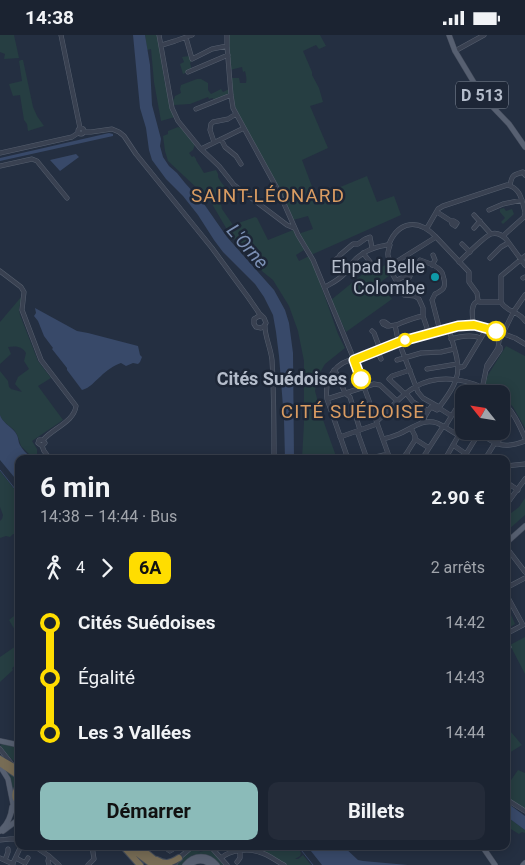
<!DOCTYPE html>
<html lang="fr">
<head>
<meta charset="utf-8">
<style>
  body { margin:0; font-family:Roboto,sans-serif; background:#242b39; color:#f1f3f6; height:100vh; display:flex; flex-direction:column; font-size:19px; white-space:nowrap }
  * { box-sizing:border-box; margin:0 }
  p { font-size:16px; color:#a0a4ab }
  .icon { flex:none; width:28px; height:28px; fill:none; stroke:currentColor; stroke-width:2; stroke-linecap:round; stroke-linejoin:round }
  .map { position:relative; flex:1; overflow:hidden }
  .sheet { position:absolute; left:15px; top:420px; width:495px; height:395px; display:flex; flex-direction:column; background:#1b2331; border-radius:10px; box-shadow:0 2px 12px #0003,0 0 0 1px #39404d }
  .sheet>* { flex:none }
  .badge { padding:0 10px; border-radius:8px; font-size:18px; line-height:32px }
  .needle { width:32px; rotate:300deg }
  .controls { position:absolute; left:455px; top:350px; display:grid; gap:10px }
  .controls a { display:grid; place-items:center; width:55px; height:55px; border-radius:10px; background:#1b2331; box-shadow:0 2px 12px #0003,0 0 0 1px #39404d; font-size:25px }
  .map>.badge { position:absolute; translate:-50% -50%; box-shadow:0 0 0 2px #fff }
  .legs { display:flex; align-items:center; gap:8px; height:55px; padding:0 25px; font-size:16px }
  .legs p { margin-inline-start:auto }
  .head { display:flex; align-items:center; justify-content:space-between; height:85px; padding:0 25px }
  h1 { font-size:28px; font-weight:700; line-height:38px }
  .cta { display:flex; gap:10px; margin-top:auto; padding:10px 25px }
  .cta a { flex:1; height:58px; border-radius:10px; background:#8bbbb9; color:#111; font-size:20px; font-weight:700; line-height:58px; text-align:center }
  .cta a+a { background:#242b39; color:#f1f3f6 }
  ul { padding:0 25px; list-style:none }
  li { display:flex; align-items:center; gap:18px; height:55px; font-size:19px }
  li i { display:grid; place-items:center; width:8px; height:100%; margin:0 6px; background:currentColor }
  li i::after { content:''; width:12px; height:12px; margin:-6px; border:4px solid; border-radius:50%; background:#1b2331 }
  li p { margin-inline-start:auto }
  li:first-child i { background:linear-gradient(#0000 50%,currentColor 0) }
  li:last-child i { background:linear-gradient(currentColor 50%,#0000 0) }
  .status { display:flex; justify-content:space-between; align-items:center; height:35px; padding:0 25px; background:#1b2331; direction:ltr }
  .status svg { height:14px; fill:currentColor }
  .map>svg:first-child { display:block }
  .green { fill:#263e42 }
  .water { fill:#384969 }
  .lines { fill:none; stroke-linecap:round; stroke-linejoin:round }
  .stream { stroke:#384969; stroke-width:1 }
  .minor-casing { stroke:#565f6e; stroke-width:5 }
  .major-casing { stroke:#424a5a; stroke-width:6 }
  .highway-casing { stroke:#434c5b; stroke-width:8 }
  .minor { stroke:#394151; stroke-width:4 }
  .major { stroke:#576071; stroke-width:5 }
  .highway { stroke:#776c55; stroke-width:6 }
  .line-1-casing { stroke:#fff; stroke-width:11 }
  .line-1 { stroke:#fd0; stroke-width:8 }
  .culture-dot { fill:#0f9aa8; stroke:#1d2636; stroke-width:2 }
  .stop-1-dot { fill:#fff; stroke:#fd0; stroke-width:2.5 }
  .labels { text-anchor:middle; stroke-width:5; stroke-linejoin:round; paint-order:stroke }
  .shield { fill:#1d2636; stroke:#87909e; stroke-width:1 }
  .shield-label { font-size:16px; font-weight:bold; fill:#b5bdcb }
  .poi-label { font-size:18px; fill:#b5bdcb; stroke:#1d2636; text-anchor:end }
  .stop-label { font-size:18px; font-weight:bold; fill:#b5bdcb; stroke:#1d2636; text-anchor:end }
  .neighbourhood-label { font-size:19px; letter-spacing:1px; fill:#da9c62; stroke:#1d2636 }
  .water-label { font-size:19px; font-style:italic; fill:#7c90b4; stroke:#1d2636 }
</style>
</head>
<body>
<div class="status"><b>14:38</b><svg viewBox="0 0 49 12"><path d="M0 12V9h3v3zM5 12V6h3v6zM10 12V3h3v9zM15 12V0h3v12zM26 1h20v11H26zM47 4h2v5h-2z"/></svg></div>
<div class="map">
<svg width="525" height="830" viewBox="0 0 525 830">
  <rect width="100%" height="100%" fill="#242f41"/>
  <!-- green -->
  <path class="green" d="M0 0H14L19 23 4 24 5 19 0 17Z
    M145 0H158L163 23 161 25 165 49H166L175 82 161 86 154 47 151 14 147 15Z
    M229 0H320L326 11 319 14 316 10 303 16 312 37V40L319 53 323 67 310 71 328 113 302 125 316 162 367 141 377 167 394 161 401 180 311 220 298 199 313 194 308 181 293 185 235 72 231 43H239L240 48H246C247 44 246 40 245 36L243 37 242 32 230 35Z
    M189 21 192 26 190 28 192 35 183 39 180 29 184 27 182 22Z
    M21 25H23L33 72 37 81 44 91 28 96 27 89 24 85 20 60 13 61 9 49 22 46 19 26Z
    M197 44H201L208 48V55L211 59 221 54 223 57 229 54V59L214 66 213 63 209 64 208 62 190 69 174 70 173 64H174L175 61 181 58 180 54 181 50Z
    M178 92 181 93 195 109 193 115 189 118 192 122 194 121 196 124V125L204 138 216 135 218 139V142C222 149 227 157 237 156L220 164 222 174 233 190 255 182 257 183 268 205 293 195 304 215 296 220 299 226 309 221 313 228 338 299 345 313 325 329 318 341 315 356 322 382 337 424H302L304 388V326L298 296 289 271 273 245 263 237 229 198 212 169 199 155 168 126 165 116 163 101 168 99V96Z
    M504 173 506 176 512 174 514 179 503 189 501 187 505 183 500 177V174Z
    M389 228 391 229 394 228 397 235 382 246 381 249 392 264 346 297 331 265 364 238 366 240Z
    M22 261 19 274 20 280 38 326 51 343 38 351 63 385 32 406 37 414V419L32 422 21 411C19 405 18 400 14 395 9 390 2 387 0 380V336L8 346 9 352 11 354 22 357 15 349 18 342 29 334 24 326 26 318C22 311 15 311 8 312L11 319 0 329V287Z
    M506 311 525 321V393L513 372 501 359C494 359 489 355 485 349L488 340Z
    M0 436 19 460V499H13L10 502 6 501 0 503V486L2 484 3 480 0 472Z
    M525 463V480L508 495 506 493V482L519 472Z
    M506 575H509L515 589 507 594Z
    M19 577V602L9 585Z
    M525 602V639L510 610Z
    M19 609V628L12 633 13 635 0 647V622Z
    M506 691 522 710 509 718 506 714Z
    M2 709 19 712V730C11 724 5 718 0 710Z
    M3 732 19 743V750L16 753 19 769V779L17 777Z
    M518 735 525 738V774L506 762V750L509 748Z
    M506 781 525 795V798L522 797 519 799 506 791Z
    M195 811H201L202 814 201 816 197 818 203 816 202 811H206C213 818 219 823 224 830 210 830 210 816 193 821V820L182 830H175L177 826Z
    M246 811H297L301 818 300 821 295 824H298L303 820 311 830H287L261 815 248 813Z"/>
  <!-- water -->
  <path class="water" d="M133 0H145L150 30 152 70 161 104 160 111 163 122 169 131 177 138 185 148 204 169 227 202 274 255 285 275 289 288 293 318 294 424H285L284 384 279 321 276 297 273 280 264 262 255 249 223 217 214 205 198 180 183 161 166 144 152 125 149 115 146 93 140 73Z
    M109 98 113 99V101L0 126V123Z
    M76 119 79 122 60 136 50 125Z
    M35 273 77 296 88 298 138 311 140 320 142 322 140 327 138 329 133 328 126 331 121 328C114 330 106 336 101 341 95 346 90 353 82 355L67 335V333L52 314 53 313 44 301 38 286 34 281 36 278Z
    M0 380C2 387 10 391 15 397 18 401 18 403 19 408 21 413 27 420 32 422 37 420 40 417 45 424H19V448L0 425Z
    M506 767 525 781V795L506 781Z
    M307 811H343L358 825 363 826 408 830H322Z"/>
  <g class="lines">
    <!-- stream -->
    <path class="stream" d="M0 435 19 459
      M298 811 313 830"/>
    <defs>
      <path id="minor" d="M61 0 80 93
        M159 0 172 73 178 86 200 113 219 131 234 150 287 190 294 193
        M227 0V11L231 60 233 73 278 155 298 200 313 225 355 327 390 424
        M186 3 192 24 212 14 227 11
        M162 10 175 6 192 0
        M455 16 484 0
        M188 37 228 20
        M196 74 231 60
        M78 96a3 3 0 1 1 6 0a3 3 0 1 1-6 0Z
        M84 97H91L112 94 119 97 124 101 136 119 212 213 248 262 259 278 264 283 266 288 264 291 261 293 256 292 254 289V284L259 281 263 282
        M221 104 225 112 236 121 241 129
        M214 107 210 95 211 89 213 87 228 84 236 79
        M201 114 244 93
        M0 118 72 102 78 98
        M0 131 32 124 37 126 67 163
        M510 150C512 140 513 140 523 137L525 140
        M489 175 503 169 522 165
        M437 177 451 186 452 189 455 191 457 188 454 186H451
        M474 180 491 199
        M427 193 438 174 443 171 507 150C521 153 522 166 525 177
        M474 193 480 186
        M503 201 524 182 525 178
        M436 202 396 227 391 226C386 222 388 216 390 210L389 209C399 185 419 184 436 202L469 237V247L477 258 478 265
        M462 209 470 217
        M363 218 375 233
        M490 223 501 212 508 208
        M420 225C426 227 438 231 441 236 443 238 443 242 444 244 446 253 443 255 435 259L432 265 440 296
        M459 227C466 220 484 202 491 199 497 197 502 200 506 204L525 230
        M432 230 435 225 433 220
        M364 235 371 229
        M0 236 21 252 24 257 22 275 41 325 76 371C74 387 53 393 43 405H39L38 408 42 411 45 408 43 405
        M345 238 335 227V225L339 222 340 220 353 209H358L365 204 370 202 372 213
        M393 240 397 247
        M403 242 409 243 410 241 408 240 399 244 397 248 402 258 404 260 415 261 419 264 423 273V281L429 299
        M523 243 525 242
        M325 252C332 248 339 245 345 238 348 235 350 232 352 228 361 217 373 212 387 210L389 209
        M479 267H501C506 277 519 276 525 286
        M501 267V241L525 221
        M265 290C264 299 271 314 272 325 274 358 274 391 274 424
        M389 290 385 287H382L383 289 387 291C390 291 393 290 396 290 406 286 412 283 423 281
        M395 290 398 305 418 357 423 363 439 372
        M473 290C473 283 470 271 476 267
        M372 296 374 298 380 314
        M451 304C461 301 471 299 481 303
        M377 315 381 324
        M397 325 421 318 441 317 454 314
        M458 332H462L464 331 487 293
        M427 334 457 329
        M334 335 337 339 345 358 350 362 360 395
        M486 335 500 315V312
        M406 358 413 367 428 376 422 387
        M405 359 389 344 392 341 410 335
        M481 359 487 330 498 313 499 306 514 276 525 260
        M327 364 374 349 380 350 397 366
        M501 365C513 376 519 389 525 403
        M439 373 450 380
        M428 376 431 372 437 375C444 366 453 355 456 344 462 329 452 309 449 293
        M377 386C390 375 399 361 415 352 439 338 472 344 494 359
        M357 396 367 424
        M476 396C495 409 502 415 525 406
        M340 402 377 389
        M383 404C388 403 394 401 399 399 411 394 423 383 437 388 444 391 451 396 458 400
        M415 404 429 413
        M497 409 506 393 505 391 501 388
        M453 410 466 419
        M42 411 44 416 50 424
        M406 419 413 424
        M348 424 327 364C324 345 335 326 356 324L399 307 462 291 473 290 487 293 515 303 525 309
        M367 424 388 419
        M403 424 415 405V401L411 393
        M422 424 442 393 446 390 459 369 464 372
        M445 424 464 391
        M463 424 479 398
        M485 424 495 408
        M506 431 525 429
        M506 447 518 455
        M506 470 525 444
        M506 512 525 537
        M506 553 525 543
        M506 559 523 590
        M506 599 523 590
        M506 607 509 612
        M0 714 11 728
        M506 764 525 776
        M0 805 10 804H19
        M34 811 49 821 59 830
        M163 811 170 816 173 814 175 811
        M210 811 227 830
        M0 823 13 829
        M16 823 25 828 28 823
        M221 823C230 815 248 813 259 817 268 819 276 826 284 830
        M5 825 8 817V814
        M237 827 240 823V816
        M12 830 21 811
        M49 830 48 826 49 821
        M88 830 94 824 92 811
        M174 830 179 823 193 811"/>
      <path id="major" d="M449 0 455 16 476 51 486 65 509 89 525 112
        M506 508 525 491
        M0 706 19 710
        M0 731 8 744 14 774 19 781
        M0 796C8 789 11 782 12 772
        M3 796 19 784
        M482 811 495 830
        M185 830C194 819 208 819 217 830
        M189 830C196 825 204 824 211 830
        M523 830 525 828"/>
      <path id="highway" d="M0 724 19 735
        M0 728 19 741
        M19 752C14 757 14 763 19 768
        M123 811 140 830
        M128 811 153 830
        M138 811 161 830
        M157 825C166 830 171 828 179 823"/>
    </defs>
    <!-- minor casing -->
    <use href="#minor" class="minor-casing"/>
    <!-- major casing -->
    <use href="#major" class="major-casing"/>
    <!-- highway casing -->
    <use href="#highway" class="highway-casing"/>
    <!-- minor -->
    <use href="#minor" class="minor"/>
    <!-- major -->
    <use href="#major" class="major"/>
    <!-- highway -->
    <use href="#highway" class="highway"/>
  </g>
  <g class="lines">
    <defs>
      <path id="line-1" d="M361 344 354 325 399 307 458 291 474 290 496 296"/>
    </defs>
    <!-- line-1 casing -->
    <use href="#line-1" class="line-1-casing"/>
    <!-- line-1 -->
    <use href="#line-1" class="line-1"/>
  </g>
  <!-- markers -->
  <circle class="culture-dot" cx="435" cy="242" r="5"/>
  <g class="stop-1-dot">
    <circle cx="496" cy="296" r="9"/>
    <circle cx="405" cy="305" r="6"/>
    <circle cx="361" cy="344" r="9"/>
  </g>
  <g class="labels">
    <!-- shield labels -->
    <rect class="shield" x="456" y="46.5" width="52" height="27" rx="4"/>
    <g class="shield-label">
      <text x="482" y="66">D 513</text>
    </g>
    <!-- poi labels -->
    <g class="poi-label">
      <text x="425" y="238">Ehpad Belle<tspan x="425" dy="21">Colombe</tspan></text>
    </g>
    <!-- stop labels -->
    <g class="stop-label">
      <text x="347" y="350">Cités Suédoises</text>
    </g>
    <!-- neighbourhood labels -->
    <g class="neighbourhood-label">
      <text x="268" y="167">SAINT-LÉONARD</text>
      <text x="353" y="383">CITÉ SUÉDOISE</text>
    </g>
    <!-- water labels -->
    <g class="water-label">
      <text transform="translate(248 211) rotate(49)" y="7">L'Orne</text>
    </g>
  </g>
</svg>
<div class="controls">
<a><svg class="needle" viewBox="-14 -14 28 28"><path d="M0-13l5 13h-10z" fill="#e53935"/><path d="M0 13l5-13h-10z" fill="#a0a4ab"/></svg></a>
</div>
<section class="sheet">
<div class="head"><div><h1>6 min</h1><p>14:38 – 14:44 · Bus</p></div><b>2.90 €</b></div>
<div class="legs"><svg class="icon" aria-label="walk" viewBox="0 0 24 24"><circle cx="13" cy="4" r="2"/><path d="M13 8l-2 6 4 7M11 14l-3 7M7 12l3-4h3l4 4"/></svg>4<svg class="icon" aria-label="forward" viewBox="0 0 24 24"><path d="M9 5l7 7-7 7"/></svg><b class="badge" style="background:#fd0;color:#111">6A</b><p>2 arrêts</p></div>
<ul>
<li><i style="color:#fd0"></i><b>Cités Suédoises</b><p>14:42</p></li>
<li><i style="color:#fd0"></i><span>Égalité</span><p>14:43</p></li>
<li><i style="color:#fd0"></i><b>Les 3 Vallées</b><p>14:44</p></li>
</ul>
<div class="cta"><a>Démarrer</a><a>Billets</a></div>
</section>
</div>
</body>
</html>
